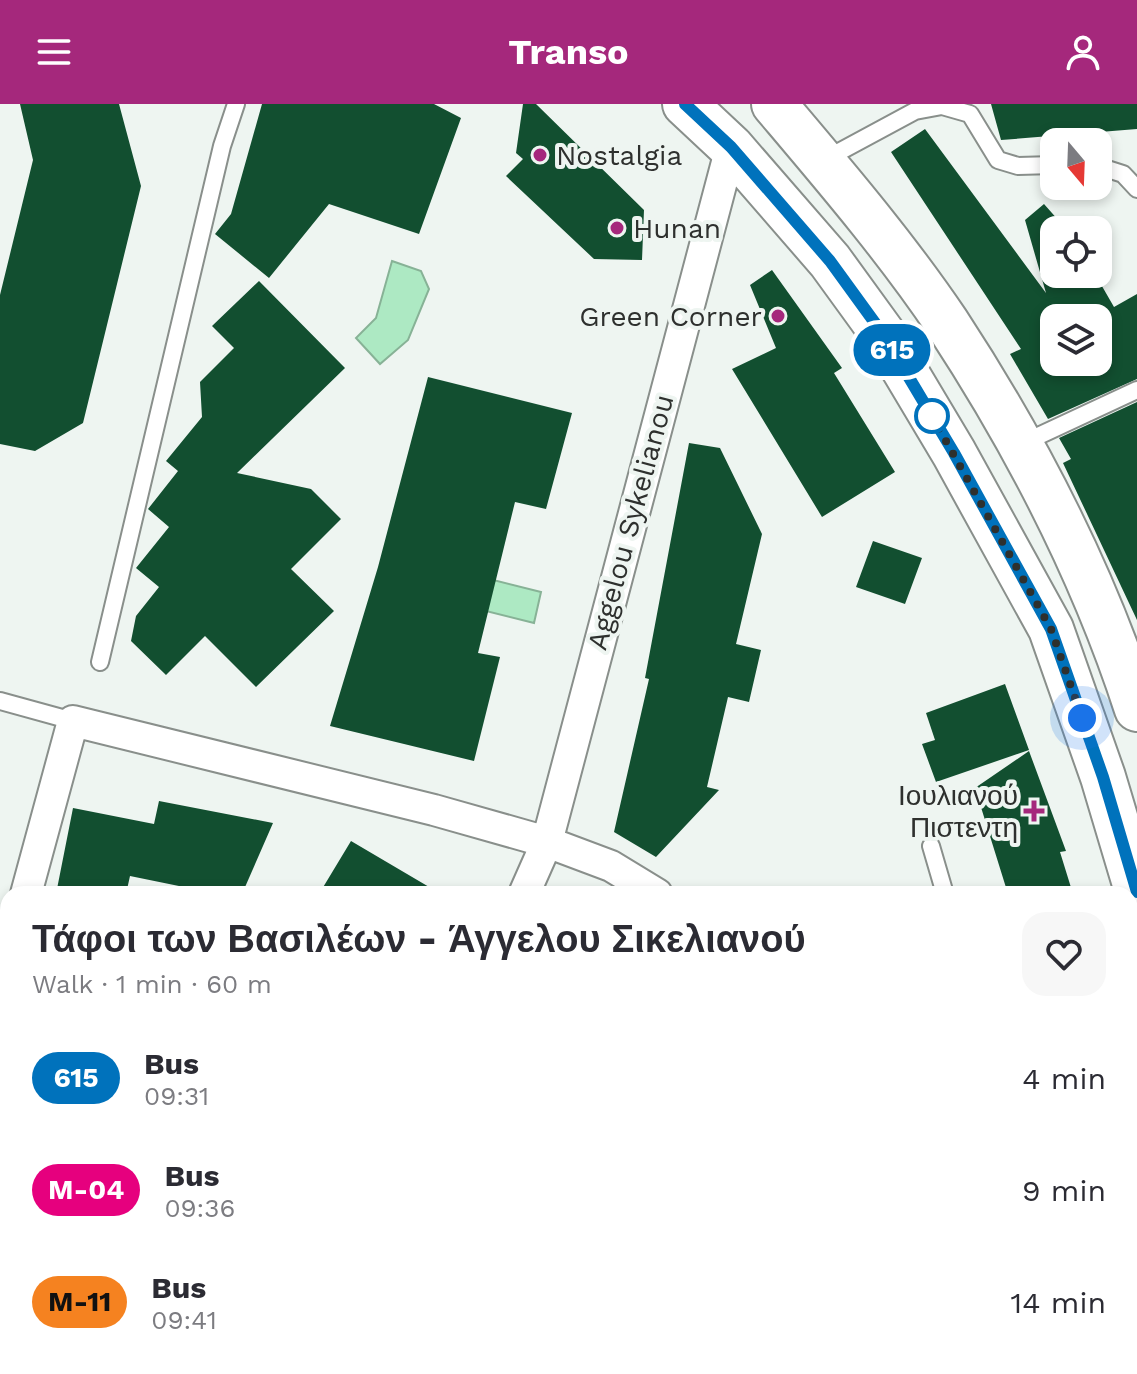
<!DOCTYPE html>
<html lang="en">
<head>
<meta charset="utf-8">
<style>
  body { margin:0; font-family:"Work Sans",sans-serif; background:#f7f7f7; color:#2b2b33; height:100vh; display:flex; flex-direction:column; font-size:30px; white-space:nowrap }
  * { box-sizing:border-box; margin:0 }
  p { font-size:26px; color:#7c7c81 }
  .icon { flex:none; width:44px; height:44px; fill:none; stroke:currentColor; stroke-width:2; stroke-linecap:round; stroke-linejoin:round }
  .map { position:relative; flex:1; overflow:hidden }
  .side { position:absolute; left:0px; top:782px; width:1138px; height:488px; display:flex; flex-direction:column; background:#fff; border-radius:24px 24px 0 0; box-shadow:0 4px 12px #0003 }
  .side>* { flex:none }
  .badge { padding:0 16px; border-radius:26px; font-size:28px; line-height:52px }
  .needle { width:52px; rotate:161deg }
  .buttons { position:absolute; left:1040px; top:24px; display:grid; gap:16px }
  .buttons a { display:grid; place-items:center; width:72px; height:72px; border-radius:16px; background:#fff; box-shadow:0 4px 12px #0003; font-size:40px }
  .you { position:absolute; width:40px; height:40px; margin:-20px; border:6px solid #fff; border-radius:50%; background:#1a73e8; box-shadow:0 0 0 12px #1a73e833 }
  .map>.badge { position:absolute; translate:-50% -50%; box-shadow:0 0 0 4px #fff }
  .round { display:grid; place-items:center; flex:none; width:84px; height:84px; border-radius:24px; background:#f7f7f7 }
  .summary { display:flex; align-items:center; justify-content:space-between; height:136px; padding:0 32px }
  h1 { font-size:38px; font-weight:700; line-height:60px }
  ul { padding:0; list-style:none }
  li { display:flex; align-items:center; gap:24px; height:112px; padding:0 32px }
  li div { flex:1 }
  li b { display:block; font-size:30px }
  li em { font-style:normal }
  li .badge { min-width:88px; font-weight:700; text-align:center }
  header { display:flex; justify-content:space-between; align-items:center; height:104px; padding:0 32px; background:#a5287c; color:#fff; font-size:36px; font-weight:700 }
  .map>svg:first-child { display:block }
  .water { fill:#ade9c3; stroke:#87b296; stroke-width:2 }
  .building { fill:#124f30; fill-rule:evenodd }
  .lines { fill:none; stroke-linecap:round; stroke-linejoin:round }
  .lane-casing { stroke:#898f8b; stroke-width:20 }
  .street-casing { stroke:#898f8b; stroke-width:34 }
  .secondary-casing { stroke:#898f8b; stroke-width:48 }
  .lane { stroke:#fff; stroke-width:16 }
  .street { stroke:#fff; stroke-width:30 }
  .secondary { stroke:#fff; stroke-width:44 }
  .line-casing { stroke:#fff; stroke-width:18 }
  .line { stroke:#0072bc; stroke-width:12 }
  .walk { stroke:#2e302e; stroke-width:8; stroke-dasharray:0 14.4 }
  .poi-dot { fill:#a5287c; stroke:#eef5f1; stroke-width:3 }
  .stop-dot { fill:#fff; stroke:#0072bc; stroke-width:4 }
  .labels { text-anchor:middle; stroke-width:8; stroke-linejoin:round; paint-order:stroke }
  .poi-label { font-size:28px; fill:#2e302e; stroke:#eef5f1; text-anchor:start }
  .street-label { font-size:28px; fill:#2e302e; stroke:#eef5f1 }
</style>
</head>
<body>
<header><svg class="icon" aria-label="menu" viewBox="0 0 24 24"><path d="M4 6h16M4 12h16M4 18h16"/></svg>Transo<svg class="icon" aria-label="person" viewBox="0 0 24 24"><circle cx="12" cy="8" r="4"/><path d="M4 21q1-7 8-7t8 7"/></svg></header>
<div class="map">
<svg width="1137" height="1270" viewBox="0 0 1137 1270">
  <rect width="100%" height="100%" fill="#eef5f1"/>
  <!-- water -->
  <path class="water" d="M392 157 421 167 429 185 408 236 380 260 356 234 376 214Z
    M450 465 541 488 534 519 442 496Z"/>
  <!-- building -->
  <path class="building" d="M20 0H119L141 82 83 319 35 347 0 340V191L33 56Z
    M262 0H434L461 14 419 130 329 100 269 174 215 130 231 110Z
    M523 0H536L644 106 642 156 594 155 506 72 523 55 516 49Z
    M991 0H1137V25L1001 36Z
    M925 25 1046 189 1025 116 1044 100 1067 126H1054V170H1095L1114 203 1137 190V275L1048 315 1010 250 1021 245 891 48ZM1054 214H1098V258H1054Z
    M772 166 842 264 834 269 895 368 822 413 732 265 776 244 750 181Z
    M259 177 345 264 237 369 311 385 341 415 291 465 334 507 256 583 205 532 166 571 131 537 136 512 159 483 136 464 169 423 148 405 178 367 166 357 202 313 200 278 234 244 212 222Z
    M428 273 572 309 546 405 515 398 478 549 500 553 474 657 330 622 378 463Z
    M1137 298V516L1063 359 1071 355 1059 334Z
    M689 339 720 344 762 430 736 540 761 546 749 598 728 593 707 683 719 686 656 753 614 728 649 575 645 574Z
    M873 437 922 454 905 500 856 483Z
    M1005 580 1029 646 936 678 922 640 935 636 926 609Z
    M1029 647 1066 747 1060 748 1073 790H1008L975 684Z
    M159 697 273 719 242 790H218L130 772 126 790H56L73 704 154 720Z
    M351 737 441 790H319Z"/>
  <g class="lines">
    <defs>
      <path id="lane" d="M824 56 915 7 942 2 970 10 998 56 1018 62 1054 61
        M1098 62 1123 70 1137 85
        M1021 340 1137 286
        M100 558 222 42 236 0
        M0 597 73 617
        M931 742 945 790
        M1130 823 1137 821
        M1130 847 1137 846"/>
      <path id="street" d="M26 790 73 617 434 706 547 738 611 762 657 790
        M524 790 547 738 731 43
        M0 927 8 893
        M0 975 8 972
        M0 1047 8 1050
        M0 1100 8 1076
        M602 1262 612 1270
        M209 1270 215 1262"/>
      <path id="secondary" d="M685 0 731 43 830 157 883 230 954 349 1051 525 1103 673 1137 787
        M774 0C834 71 895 142 947 219 1025 338 1093 469 1137 605"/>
    </defs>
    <!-- lane casing -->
    <use href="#lane" class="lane-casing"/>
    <!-- street casing -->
    <use href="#street" class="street-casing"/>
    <!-- secondary casing -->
    <use href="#secondary" class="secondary-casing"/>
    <!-- lane -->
    <use href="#lane" class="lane"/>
    <!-- street -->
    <use href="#street" class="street"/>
    <!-- secondary -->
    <use href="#secondary" class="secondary"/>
  </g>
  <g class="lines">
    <defs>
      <path id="line" d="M685 0 731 43 830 157 883 230 954 349 1051 525 1103 673 1137 788"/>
    </defs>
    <!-- line casing -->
    <use href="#line" class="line-casing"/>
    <!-- line -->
    <use href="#line" class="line"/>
    <!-- walk -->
    <path class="walk" d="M932 312 1051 525 1082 614"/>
  </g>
  <!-- markers -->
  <g class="poi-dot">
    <circle cx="540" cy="51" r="8"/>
    <circle cx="617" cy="124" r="8"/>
    <circle cx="778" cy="212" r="8"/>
    <path d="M1030 695h8v8h8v8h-8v8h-8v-8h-8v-8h8z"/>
  </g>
  <circle class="stop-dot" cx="932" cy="312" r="16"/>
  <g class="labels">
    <!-- poi labels -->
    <g class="poi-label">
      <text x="556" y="61">Nostalgia</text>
      <text x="633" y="134">Hunan</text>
      <text x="762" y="222" text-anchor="end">Green Corner</text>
      <text x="1018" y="701" text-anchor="end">Ιουλιανού<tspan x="1018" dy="32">Πιστεντη</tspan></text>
    </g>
    <!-- street labels -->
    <g class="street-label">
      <text transform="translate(630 418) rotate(-75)" y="10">Aggelou Sykelianou</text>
    </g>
  </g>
</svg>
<div class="buttons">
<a><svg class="needle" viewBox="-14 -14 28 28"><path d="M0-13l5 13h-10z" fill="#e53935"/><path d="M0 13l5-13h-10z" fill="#7c7c81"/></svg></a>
<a><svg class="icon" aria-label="locate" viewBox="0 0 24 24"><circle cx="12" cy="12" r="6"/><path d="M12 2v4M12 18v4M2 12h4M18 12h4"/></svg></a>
<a><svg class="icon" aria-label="layers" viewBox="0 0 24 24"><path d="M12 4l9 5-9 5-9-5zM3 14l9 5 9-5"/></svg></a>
</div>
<div class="you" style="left:1082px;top:614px"></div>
<b class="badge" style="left:892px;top:246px;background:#0072bc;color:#fff">615</b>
<section class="side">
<div class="summary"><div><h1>Τάφοι των Βασιλέων - Άγγελου Σικελιανού</h1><p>Walk · 1 min · 60 m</p></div><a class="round"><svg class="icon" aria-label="heart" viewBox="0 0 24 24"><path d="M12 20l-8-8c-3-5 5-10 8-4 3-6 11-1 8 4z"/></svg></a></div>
<ul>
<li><span class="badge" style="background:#0072bc;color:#fff">615</span><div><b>Bus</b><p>09:31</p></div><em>4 min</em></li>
<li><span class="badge" style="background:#e6007e;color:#fff">M-04</span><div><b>Bus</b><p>09:36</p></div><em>9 min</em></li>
<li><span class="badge" style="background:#f58220;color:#111">M-11</span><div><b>Bus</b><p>09:41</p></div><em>14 min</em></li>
</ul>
</section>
</div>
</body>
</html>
